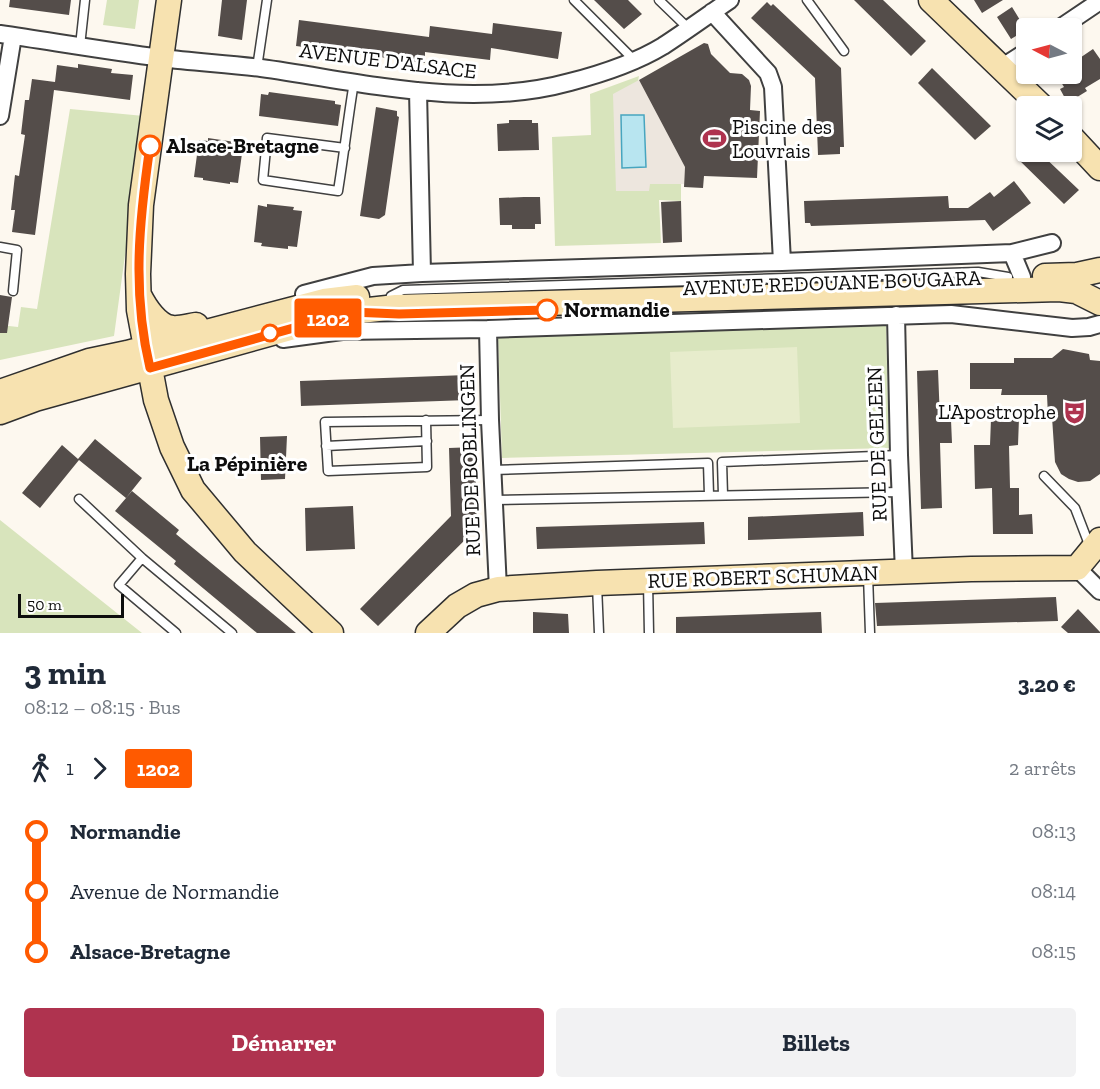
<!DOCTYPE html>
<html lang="fr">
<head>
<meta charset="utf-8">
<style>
  body { margin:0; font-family:"Zilla Slab",serif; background:#f2f2f3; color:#1f2937; height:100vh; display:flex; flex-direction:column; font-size:22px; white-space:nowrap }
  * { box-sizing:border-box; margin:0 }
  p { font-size:20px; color:#747a83 }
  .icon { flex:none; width:33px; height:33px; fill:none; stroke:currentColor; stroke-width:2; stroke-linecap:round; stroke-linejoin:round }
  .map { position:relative; height:633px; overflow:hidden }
  .details { display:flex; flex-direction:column; background:#fff; flex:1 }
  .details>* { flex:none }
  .badge { padding:0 12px; border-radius:4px; font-size:21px; line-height:39px }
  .needle { width:39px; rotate:276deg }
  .fabs { position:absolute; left:1016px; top:18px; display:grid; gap:12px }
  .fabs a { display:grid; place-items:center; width:66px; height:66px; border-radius:6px; background:#fff; box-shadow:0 2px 4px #0004; font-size:30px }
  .scale { position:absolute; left:18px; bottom:15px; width:106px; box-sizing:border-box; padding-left:6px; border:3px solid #0d0d0d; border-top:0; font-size:16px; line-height:21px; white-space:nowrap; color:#0d0d0d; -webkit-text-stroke:4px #fff; paint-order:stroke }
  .map>.badge { position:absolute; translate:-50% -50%; box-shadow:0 0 0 3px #fff }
  .legs { display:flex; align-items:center; gap:9px; height:66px; padding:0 24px; font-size:20px }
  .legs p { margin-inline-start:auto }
  .headline { display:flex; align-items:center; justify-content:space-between; height:102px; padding:0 24px }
  h1 { font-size:33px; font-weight:800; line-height:45px }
  .primary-button { display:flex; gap:12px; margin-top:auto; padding:12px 24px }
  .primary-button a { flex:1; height:69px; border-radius:6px; background:#af334f; color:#fff; font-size:24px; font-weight:800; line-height:69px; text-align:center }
  .primary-button a+a { background:#f2f2f3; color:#1f2937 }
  ul { padding:0 24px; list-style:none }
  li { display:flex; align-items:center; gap:21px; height:60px; font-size:22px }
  li i { display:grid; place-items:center; width:9px; height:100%; margin:0 8px; background:currentColor }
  li i::after { content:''; width:15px; height:15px; margin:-8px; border:4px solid; border-radius:50%; background:#fff }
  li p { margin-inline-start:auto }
  li:first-child i { background:linear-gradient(#0000 50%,currentColor 0) }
  li:last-child i { background:linear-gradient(currentColor 50%,#0000 0) }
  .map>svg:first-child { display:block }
  .green { fill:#d8e4bc }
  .pitch { fill:#e7eccc }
  .plaza { fill:#ede6de }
  .water { fill:#b8e5f0; stroke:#47a5bf; stroke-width:1.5 }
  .building { fill:#544d4a }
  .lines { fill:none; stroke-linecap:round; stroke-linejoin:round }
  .lane-casing { stroke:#404040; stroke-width:11 }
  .street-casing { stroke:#404040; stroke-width:20 }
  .secondary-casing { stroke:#2f2f2f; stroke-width:27 }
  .lane { stroke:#fff; stroke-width:8 }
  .street { stroke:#fff; stroke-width:16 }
  .secondary { stroke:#f7e2b0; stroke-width:24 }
  .line-1-casing { stroke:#fff; stroke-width:14 }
  .line-1 { stroke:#ff5a00; stroke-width:9 }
  .stop-1-dot { fill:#fff; stroke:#ff5a00; stroke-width:3 }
  .labels { text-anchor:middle; stroke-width:6; stroke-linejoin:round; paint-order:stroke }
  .street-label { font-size:21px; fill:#0d0d0d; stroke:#fff }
  .poi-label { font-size:21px; fill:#0d0d0d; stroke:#fff; text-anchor:start }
  .stop-label { font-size:21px; font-weight:bold; fill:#0d0d0d; stroke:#fff; text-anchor:start }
  .neighbourhood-label { font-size:22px; font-weight:bold; fill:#0d0d0d; stroke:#fff }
</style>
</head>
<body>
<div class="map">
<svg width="1100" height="633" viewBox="0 0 1100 633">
  <rect width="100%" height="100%" fill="#fdf8ef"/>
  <!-- green -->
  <path class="green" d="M107 0H139L135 29 103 25Z
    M639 76 616 191H649V184H681V201L659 200 661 243 555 246 552 137 591 135 590 94Z
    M70 109 144 116 114 336 0 360V325L18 327 21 307 37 309Z
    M886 325 889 448 502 458 498 335Z
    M0 520 142 633H0Z"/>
  <!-- pitch -->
  <path class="pitch" d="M797 347 800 423 673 428 670 352Z"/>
  <!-- plaza -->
  <path class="plaza" d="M639 80 685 167 684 184H650L649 191H616L613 94Z"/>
  <!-- water -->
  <path class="water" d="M621 115H644L646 167 622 168Z"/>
  <!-- building -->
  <path class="building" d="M10 0H71L69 15 9 7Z
    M222 0H247L242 40 218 36Z
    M594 0H628L642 14 624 29Z
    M854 0H883L926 41 911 56Z
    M974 0H1003L982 13Z
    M767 2 771 6 773 4 841 68 844 147H840V154L818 155 815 78 751 18Z
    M1012 7 1026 30 1011 39 997 17Z
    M299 20 429 37 430 26 492 34 493 23 562 32 558 59 491 48 490 60 425 52V63L296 46Z
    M704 43 708 44 711 54 730 73 742 74 749 80 751 86 750 110 760 111 757 178 704 176 703 188 684 187 685 167 639 80Z
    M1093 49 1100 59V79L1085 88 1087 91 1074 99 1072 97 1066 100 1060 89 1064 87 1056 74H1071V64Z
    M78 64 112 69 111 73 133 75 130 100 54 90 35 235 12 232 15 210H11L15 175 19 176 25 135 21 134 25 100H29L32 79 55 82 57 65 78 68Z
    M932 68 991 126 975 140 918 83Z
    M269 92 335 101V104L341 105 338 126 259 116 261 94 268 95Z
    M376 107 397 111V116L399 117 385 215 379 219 360 216Z
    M509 120H532V123H538L539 150 498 151 497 124 509 123Z
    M208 138 235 142V145L243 146 238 183 230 182V184L203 180V178L194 177 199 140 208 141Z
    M1026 152H1039L1079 190 1064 204 1018 159Z
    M1014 181 1031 203 993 231 985 220 811 226 810 223H805L804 201 948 196 949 208H968L990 192 994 197Z
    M524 197H540L541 224H535V229H512V225H500L499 198Z
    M681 201 682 242 663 243 661 202Z
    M267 204 294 207 293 210 302 211 297 247 288 246V249L261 246 262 243 254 242 258 205 267 207Z
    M0 295 12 297 7 333H0Z
    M1063 349 1089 354 1090 360 1100 361V474L1090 481 1078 482 1069 479 1061 474 1055 462 1052 417 1048 416 1047 395H1001L1002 389H970V363H1014V358H1052Z
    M938 370 940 420H951L952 443H940L942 508 921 509 917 371Z
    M467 375 468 400 301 406 300 381Z
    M1019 418 1018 445 1009 446 1010 488H1019V515L1032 514 1033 534H993L992 488 975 489 974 445H990L991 419Z
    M287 436 285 479 261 480 260 437Z
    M95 439 142 478 126 498 79 460 40 508 22 493 62 445 78 459Z
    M475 447 477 528 378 626 360 609 451 516 449 448Z
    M132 491 179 530 176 534 296 633H257L174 564 176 561 115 511Z
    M353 506 355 549 306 551 305 508Z
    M863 512 864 536 748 540V517Z
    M704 522 705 544 537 549 536 527Z
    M1056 597 1058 621 877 626 875 603Z
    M1078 609 1100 632V633H1068L1061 627Z
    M533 612 568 614 569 633H533Z
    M821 612 822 633H676V617Z"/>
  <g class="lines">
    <defs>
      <path id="lane" d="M574 0 634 60
        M659 0 688 28
        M807 0 844 51
        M80 46 85 0
        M257 68 267 0
        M345 148 267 138 263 180 338 191C344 154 348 118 354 82
        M0 247 17 250 13 291
        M391 296 403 290 978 272 1008 277
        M426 420 427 467 328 471 325 422 490 420
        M326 446 427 441
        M492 470 708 463 709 495
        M1044 476 1075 508 1090 547
        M723 495 722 462 899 455
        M79 499 142 558 119 585 176 633
        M493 500 900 492
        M142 558 232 633
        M868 575 870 633
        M648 582 649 633
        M597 585 599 633"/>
      <path id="street" d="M712 12 768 73 773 87 782 262
        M1060 28 1100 1
        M0 34C54 42 108 51 161 58 194 62 228 64 261 68 363 82 468 110 570 82 601 74 635 63 663 46 686 31 708 15 730 0
        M1001 68 1026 52
        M418 91 422 273
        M0 116 13 36
        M1012 253 1022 277
        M304 294 373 276 422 273 782 262 1012 253 1052 243
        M896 315 899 455 904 572
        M488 329 490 420 498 589
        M283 339 342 331 488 329 951 314 1072 328 1089 327 1100 324
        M1077 568 1100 591"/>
      <path id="secondary" d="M169 0 141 205 138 274 139 310 156 400 172 447 193 490 245 552 331 633
        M931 0 1041 106
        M1071 137 1100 168
        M1045 276 1077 275 1100 270
        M139 295C145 307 157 326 172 328 179 329 189 326 196 325
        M0 392 89 361 127 353 324 301 357 297
        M0 412 35 399 319 320 351 312 396 307 1059 289 1076 291 1100 303
        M428 633 457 606 476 595 498 589 597 583 971 569 1077 568 1100 540"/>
    </defs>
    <!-- lane casing -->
    <use href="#lane" class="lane-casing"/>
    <!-- street casing -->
    <use href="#street" class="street-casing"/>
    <!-- secondary casing -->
    <use href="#secondary" class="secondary-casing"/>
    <!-- lane -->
    <use href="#lane" class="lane"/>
    <!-- street -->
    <use href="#street" class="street"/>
    <!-- secondary -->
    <use href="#secondary" class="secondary"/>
  </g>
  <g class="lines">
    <defs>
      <path id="line-1" d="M150 146C139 222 132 292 150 368L351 312 399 314 547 310"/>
    </defs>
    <!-- line-1 casing -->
    <use href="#line-1" class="line-1-casing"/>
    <!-- line-1 -->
    <use href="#line-1" class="line-1"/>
  </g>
  <!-- icons -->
  <defs>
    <symbol id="stadium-bare" viewBox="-9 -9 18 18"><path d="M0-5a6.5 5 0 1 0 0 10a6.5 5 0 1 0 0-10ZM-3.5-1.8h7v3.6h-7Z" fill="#af334f" stroke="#fff" stroke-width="2.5" paint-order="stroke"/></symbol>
    <symbol id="theatre-bare" viewBox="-9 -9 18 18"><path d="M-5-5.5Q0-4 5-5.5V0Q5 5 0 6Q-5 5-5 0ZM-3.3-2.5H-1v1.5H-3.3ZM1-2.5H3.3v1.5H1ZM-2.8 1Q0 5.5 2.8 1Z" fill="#af334f" stroke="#fff" stroke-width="2.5" paint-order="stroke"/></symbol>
  </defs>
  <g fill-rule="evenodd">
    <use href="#stadium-bare" x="698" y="122" width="33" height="33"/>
    <use href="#theatre-bare" x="1058" y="396" width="33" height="33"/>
  </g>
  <!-- markers -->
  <g class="stop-1-dot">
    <circle cx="150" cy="146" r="10"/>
    <circle cx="547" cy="310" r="10"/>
    <circle cx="270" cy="333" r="8"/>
  </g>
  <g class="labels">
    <!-- street labels -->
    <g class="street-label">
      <text transform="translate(388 61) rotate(7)" y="7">AVENUE D'ALSACE</text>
      <text transform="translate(832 283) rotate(-2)" y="7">AVENUE REDOUANE BOUGARA</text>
      <text transform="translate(877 444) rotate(-92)" y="7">RUE DE GELEEN</text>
      <text transform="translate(470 460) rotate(-92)" y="7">RUE DE BOBLINGEN</text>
      <text transform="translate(763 577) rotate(-2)" y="7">RUE ROBERT SCHUMAN</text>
    </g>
    <!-- poi labels -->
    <g class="poi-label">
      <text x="732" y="134">Piscine des<tspan x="732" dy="24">Louvrais</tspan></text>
      <text x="1056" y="419" text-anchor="end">L'Apostrophe</text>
    </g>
    <!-- stop labels -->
    <g class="stop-label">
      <text x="166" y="153">Alsace-Bretagne</text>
      <text x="564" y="317">Normandie</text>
    </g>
    <!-- neighbourhood labels -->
    <g class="neighbourhood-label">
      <text x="247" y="471">La Pépinière</text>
    </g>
  </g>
</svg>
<div class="fabs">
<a><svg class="needle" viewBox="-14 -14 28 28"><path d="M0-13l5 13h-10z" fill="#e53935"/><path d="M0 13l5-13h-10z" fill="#747a83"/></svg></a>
<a><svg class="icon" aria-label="layers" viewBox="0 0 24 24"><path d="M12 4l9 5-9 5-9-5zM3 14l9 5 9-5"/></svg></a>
</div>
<div class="scale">50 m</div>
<b class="badge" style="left:328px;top:318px;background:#ff5a00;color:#fff">1202</b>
</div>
<section class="details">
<div class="headline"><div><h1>3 min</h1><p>08:12 – 08:15 · Bus</p></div><b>3.20 €</b></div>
<div class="legs"><svg class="icon" aria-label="walk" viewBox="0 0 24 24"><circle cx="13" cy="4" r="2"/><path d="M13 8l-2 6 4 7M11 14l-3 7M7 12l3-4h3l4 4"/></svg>1<svg class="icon" aria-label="forward" viewBox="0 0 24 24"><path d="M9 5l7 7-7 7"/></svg><b class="badge" style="background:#ff5a00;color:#fff">1202</b><p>2 arrêts</p></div>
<ul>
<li><i style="color:#ff5a00"></i><b>Normandie</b><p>08:13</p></li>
<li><i style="color:#ff5a00"></i><span>Avenue de Normandie</span><p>08:14</p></li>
<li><i style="color:#ff5a00"></i><b>Alsace-Bretagne</b><p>08:15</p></li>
</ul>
<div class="primary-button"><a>Démarrer</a><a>Billets</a></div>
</section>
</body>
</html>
